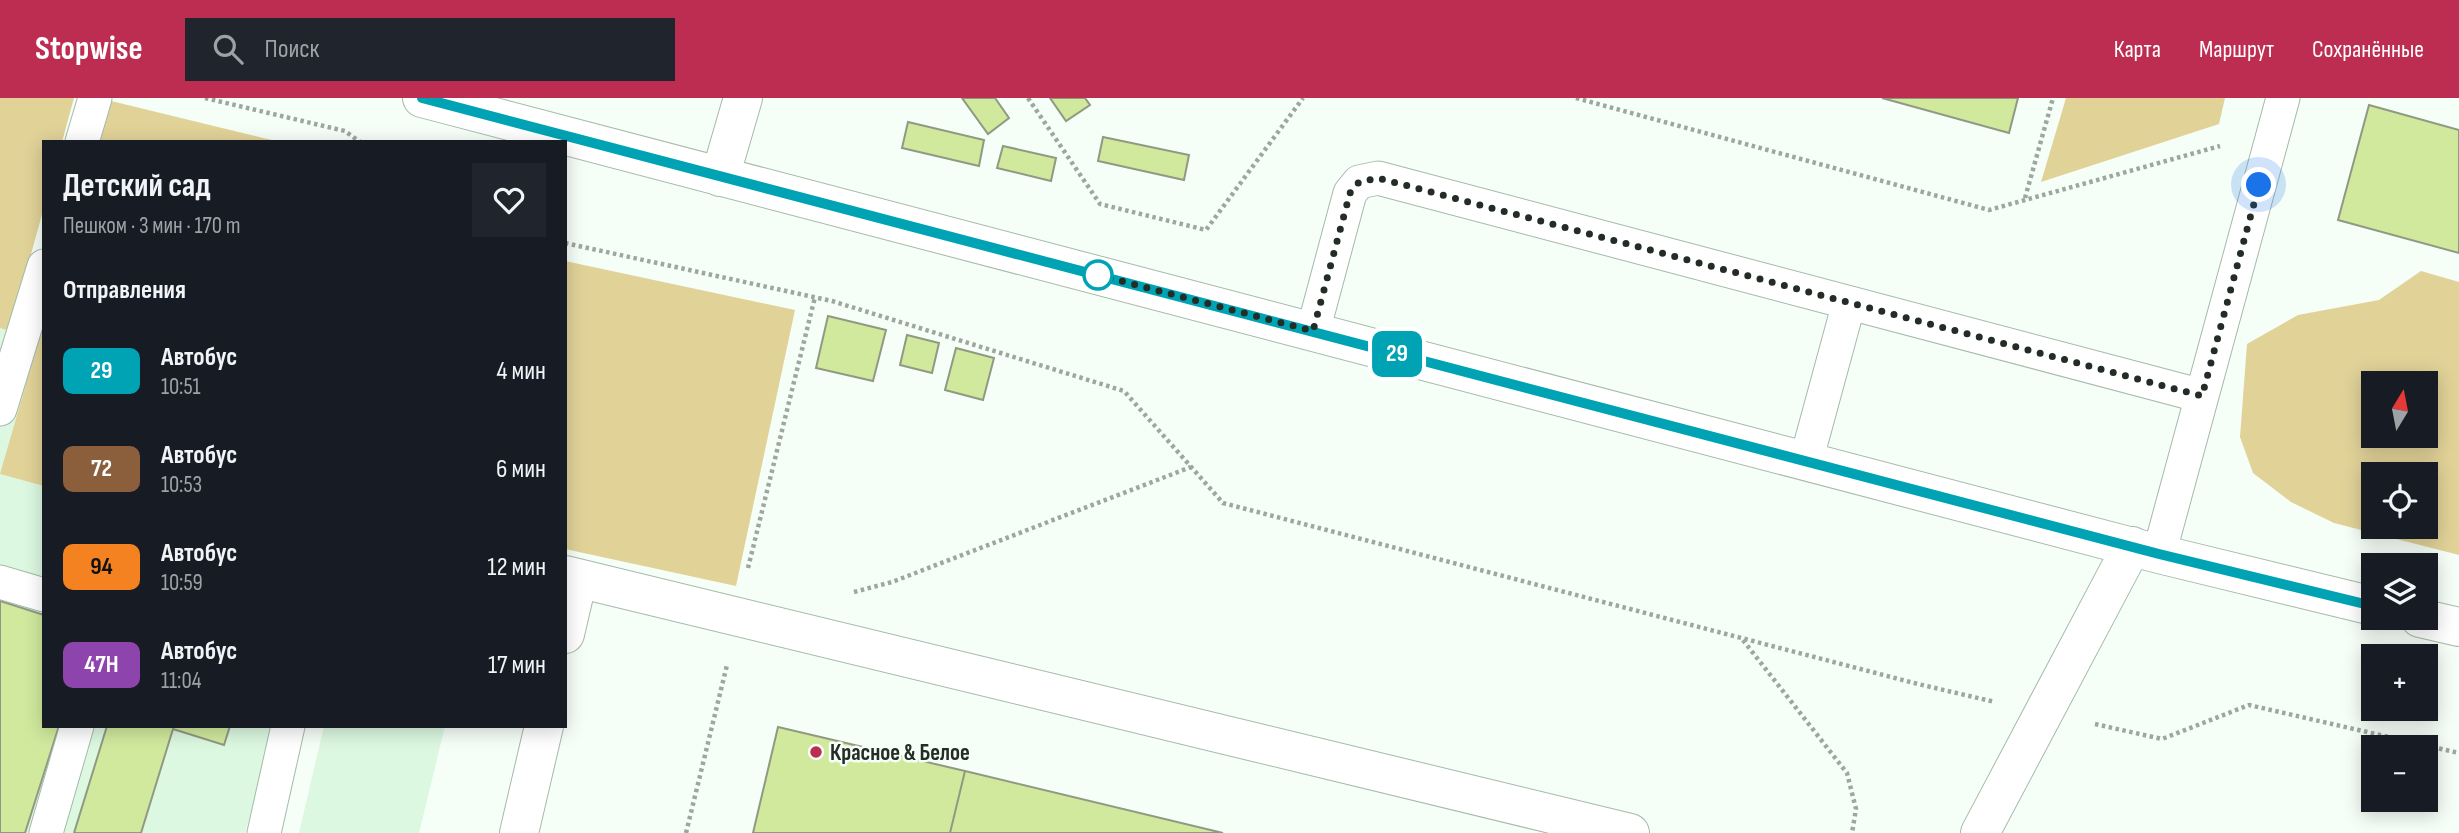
<!DOCTYPE html>
<html lang="ru">
<head>
<meta charset="utf-8">
<style>
  body { margin:0; font-family:"Sofia Sans Condensed",sans-serif; background:#20242c; color:#f1f3f6; height:100vh; display:flex; flex-direction:column; font-size:26px; white-space:nowrap }
  * { box-sizing:border-box; margin:0 }
  p { font-size:23px; color:#9ea1a6 }
  .icon { flex:none; width:38px; height:38px; fill:none; stroke:currentColor; stroke-width:2; stroke-linecap:round; stroke-linejoin:round }
  .map { position:relative; flex:1; overflow:hidden }
  .drawer { position:absolute; left:42px; top:42px; width:525px; height:588px; display:flex; flex-direction:column; background:#171b24; border-radius:0px; box-shadow:0 4px 18px #0003 }
  .drawer>* { flex:none }
  .badge { padding:0 14px; border-radius:10px; font-size:24px; line-height:46px }
  .needle { width:46px; rotate:10deg }
  .fabs { position:absolute; left:2361px; top:273px; display:grid; gap:14px }
  .fabs a { display:grid; place-items:center; width:77px; height:77px; border-radius:0px; background:#171b24; box-shadow:0 4px 18px #0003; font-size:35px }
  .you { position:absolute; width:35px; height:35px; margin:-18px; border:5px solid #fff; border-radius:50%; background:#1a73e8; box-shadow:0 0 0 10px #1a73e833 }
  .map>.badge { position:absolute; translate:-50% -50%; box-shadow:0 0 0 4px #fff }
  h2 { padding:0 21px; font-size:26px; line-height:63px }
  .round { display:grid; place-items:center; flex:none; width:74px; height:74px; border-radius:0px; background:#20242c }
  .head { display:flex; align-items:center; justify-content:space-between; height:119px; padding:0 21px }
  h1 { font-size:33px; font-weight:700; line-height:52px }
  ul { padding:0; list-style:none }
  li { display:flex; align-items:center; gap:21px; height:98px; padding:0 21px }
  li div { flex:1 }
  li b { display:block; font-size:26px }
  li em { font-style:normal }
  li .badge { min-width:77px; font-weight:700; text-align:center }
  header { display:flex; align-items:center; gap:42px; box-sizing:border-box; height:98px; padding:0 35px; background:#bd2d51; color:#fff }
  header strong { font-size:33px }
  nav { display:flex; gap:38px; margin-inline-start:auto; font-size:24px }
  .search { width:490px; height:63px; background:#20242c; display:flex; align-items:center; gap:18px; box-sizing:border-box; padding:0 24px; border-radius:0px; color:#9ea1a6; font-size:26px }
  .map>svg:first-child { display:block }
  .built { fill:#dcf8e1 }
  .green { fill:#e1d298; fill-rule:evenodd }
  .building { fill:#d0e99d; stroke:#919983; stroke-width:2 }
  .lines { fill:none; stroke-linecap:round; stroke-linejoin:round }
  .service-casing { stroke:#a5baa9; stroke-width:35 }
  .minor-casing { stroke:#a5baa9; stroke-width:40 }
  .secondary-casing { stroke:#a5baa9; stroke-width:40 }
  .path { stroke:#9da69f; stroke-width:4.5; stroke-dasharray:3.5 3.5; stroke-linecap:butt }
  .service { stroke:#fff; stroke-width:33 }
  .minor { stroke:#fff; stroke-width:38 }
  .secondary { stroke:#fff; stroke-width:38 }
  .line-casing { stroke:#fff; stroke-width:16 }
  .line { stroke:#00a3b4; stroke-width:10 }
  .walk { stroke:#242c26; stroke-width:7; stroke-dasharray:0 12.6 }
  .stop-dot { fill:#fff; stroke:#00a3b4; stroke-width:3.5 }
  .poi-dot { fill:#bd2d51; stroke:#f5fef7; stroke-width:2.5 }
  .labels { text-anchor:middle; stroke-width:5; stroke-linejoin:round; paint-order:stroke }
  .poi-label { font-size:23px; font-weight:bold; fill:#242c26; stroke:#f5fef7; text-anchor:start }
</style>
</head>
<body>
<header>
<strong>Stopwise</strong>
<div class="search"><svg class="icon" aria-label="search" viewBox="0 0 24 24"><circle cx="10" cy="10" r="6"/><path d="M15 15l6 6"/></svg>Поиск</div>
<nav><a>Карта</a><a>Маршрут</a><a>Сохранённые</a></nav>
</header>
<div class="map">
<svg width="2459" height="735" viewBox="0 0 2459 735">
  <rect width="100%" height="100%" fill="#f5fef7"/>
  <!-- built -->
  <path class="built" d="M0 179 44 192V628H275L245 735H0Z
    M324 628H445L419 735H299Z"/>
  <!-- green -->
  <path class="green" d="M0 0H74L62 44H44V109L10 233 0 230Z
    M2066 0H2225L2219 26 2041 84Z
    M107 2 280 44H95Z
    M565 163 795 212 736 488 565 451Z
    M2421 173 2459 184V457L2334 425 2291 404 2253 375 2240 339 2247 246 2298 217 2379 202ZM2426 285V338H2373V285ZM2426 376V429H2373V376Z
    M44 224V388L0 376Z"/>
  <!-- building -->
  <path class="building" d="M962 0H995L1009 20 988 36Z
    M1050 0H1085L1090 7 1066 23Z
    M1882 0H2018L2009 35Z
    M2369 7 2459 32V155L2338 122Z
    M908 24 984 42 979 68 902 50Z
    M1103 39 1189 57 1184 82 1098 63Z
    M1003 48 1056 60 1051 83 997 70Z
    M828 218 886 232 873 283 816 270Z
    M907 237 939 245 932 275 900 267Z
    M956 250 994 260 983 302 945 292Z
    M0 503 44 517V628H59L25 735H0Z
    M107 628H230L224 647 173 631 141 735H74Z
    M778 629 965 673 950 735H753Z
    M965 673 1223 735H950Z"/>
  <g class="lines">
    <defs>
      <path id="service" d="M82 44 95 0
        M1313 233 1350 95 1359 84 1378 80 2202 298
        M0 311 44 168
        M1806 363 1849 205
        M2159 456 2283 0
        M0 484 44 497
        M46 735 77 628
        M264 735 288 628"/>
      <path id="minor" d="M720 79 743 0
        M565 477 1630 735
        M565 536 578 480
        M519 735 544 628
        M1980 735 2132 448"/>
      <path id="secondary" d="M422 0 2159 456 2373 508
        M2420 520 2459 529"/>
    </defs>
    <!-- service casing -->
    <use href="#service" class="service-casing"/>
    <!-- minor casing -->
    <use href="#minor" class="minor-casing"/>
    <!-- secondary casing -->
    <use href="#secondary" class="secondary-casing"/>
    <!-- path -->
    <path class="path" d="M205 0 345 33 360 44
      M1028 0 1100 106 1206 132 1303 0
      M1576 0 1989 112 2220 48
      M2025 100 2053 0
      M565 145 832 203 1124 293 1223 405 1918 586 1995 604
      M748 470 815 199
      M854 494 892 484 1191 369
      M1743 542 1847 675 1856 711 1852 735
      M2095 626 2162 641 2249 607 2459 655
      M686 735 727 567"/>
    <!-- service -->
    <use href="#service" class="service"/>
    <!-- minor -->
    <use href="#minor" class="minor"/>
    <!-- secondary -->
    <use href="#secondary" class="secondary"/>
  </g>
  <g class="lines">
    <defs>
      <path id="line" d="M422 0 2159 456 2373 508"/>
    </defs>
    <!-- line casing -->
    <use href="#line" class="line-casing"/>
    <!-- line -->
    <use href="#line" class="line"/>
    <!-- walk -->
    <path class="walk" d="M1098 177 1313 233 1350 95 1359 84 1378 80 2202 298 2259 87"/>
  </g>
  <!-- markers -->
  <circle class="stop-dot" cx="1098" cy="177" r="14"/>
  <circle class="poi-dot" cx="816" cy="654" r="7"/>
  <g class="labels">
    <!-- poi labels -->
    <g class="poi-label">
      <text x="830" y="662">Красное &amp; Белое</text>
    </g>
  </g>
</svg>
<div class="fabs">
<a><svg class="needle" viewBox="-14 -14 28 28"><path d="M0-13l5 13h-10z" fill="#e53935"/><path d="M0 13l5-13h-10z" fill="#9ea1a6"/></svg></a>
<a><svg class="icon" aria-label="locate" viewBox="0 0 24 24"><circle cx="12" cy="12" r="6"/><path d="M12 2v4M12 18v4M2 12h4M18 12h4"/></svg></a>
<a><svg class="icon" aria-label="layers" viewBox="0 0 24 24"><path d="M12 4l9 5-9 5-9-5zM3 14l9 5 9-5"/></svg></a>
<a>+</a>
<a>−</a>
</div>
<div class="you" style="left:2259px;top:87px"></div>
<b class="badge" style="left:1397px;top:256px;background:#00a3b4;color:#fff">29</b>
<section class="drawer">
<div class="head"><div><h1>Детский сад</h1><p>Пешком · 3 мин · 170 m</p></div><a class="round"><svg class="icon" aria-label="heart" viewBox="0 0 24 24"><path d="M12 20l-8-8c-3-5 5-10 8-4 3-6 11-1 8 4z"/></svg></a></div>
<h2>Отправления</h2>
<ul>
<li><span class="badge" style="background:#00a3b4;color:#fff">29</span><div><b>Автобус</b><p>10:51</p></div><em>4 мин</em></li>
<li><span class="badge" style="background:#8b5e3c;color:#fff">72</span><div><b>Автобус</b><p>10:53</p></div><em>6 мин</em></li>
<li><span class="badge" style="background:#f58220;color:#111">94</span><div><b>Автобус</b><p>10:59</p></div><em>12 мин</em></li>
<li><span class="badge" style="background:#8e44ad;color:#fff">47Н</span><div><b>Автобус</b><p>11:04</p></div><em>17 мин</em></li>
</ul>
</section>
</div>
</body>
</html>
